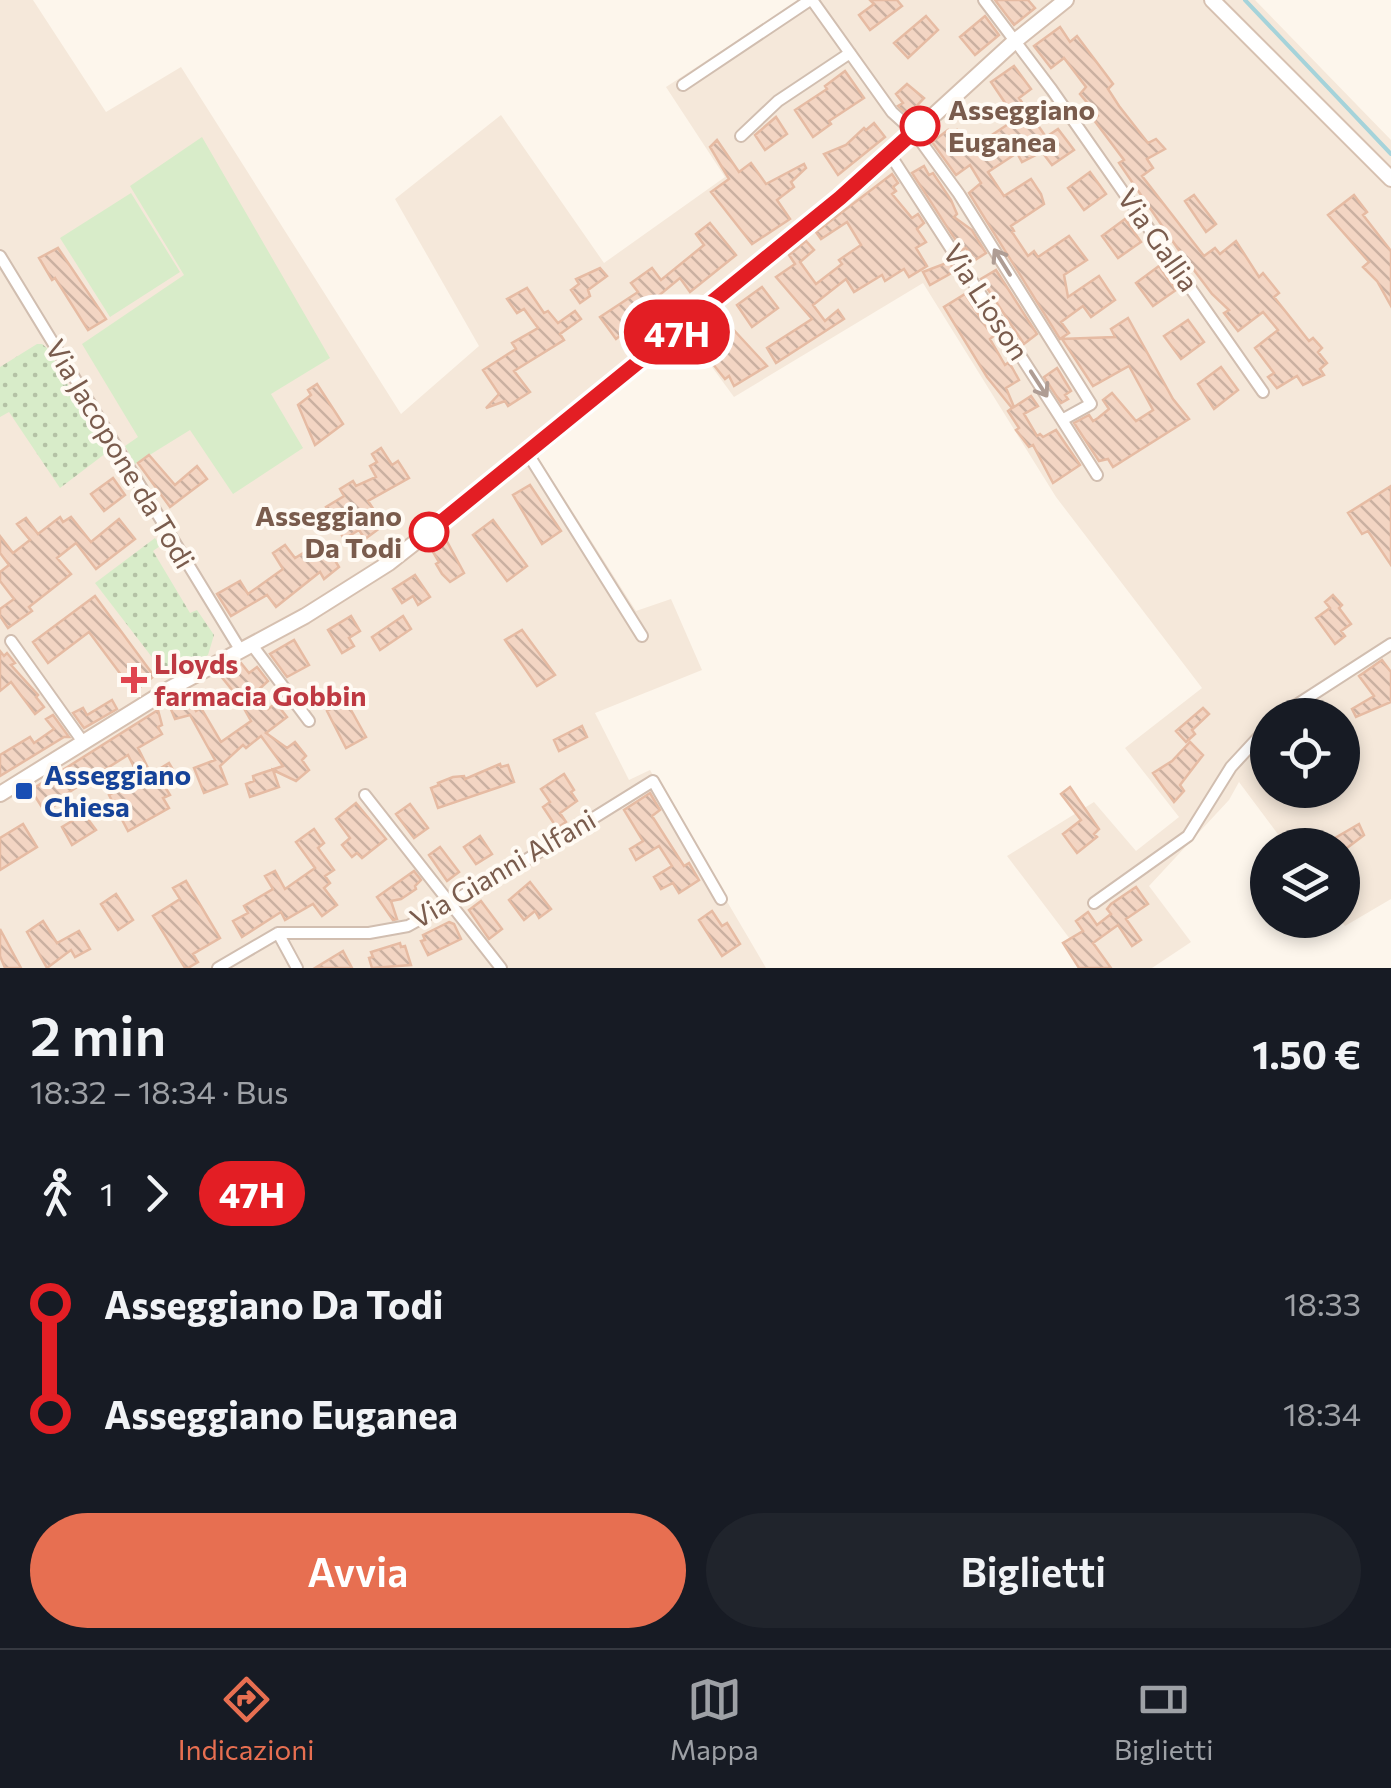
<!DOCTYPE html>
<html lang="it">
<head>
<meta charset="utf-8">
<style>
  body { margin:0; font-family:Commissioner,sans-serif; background:#20242c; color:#f1f3f6; height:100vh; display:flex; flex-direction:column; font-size:38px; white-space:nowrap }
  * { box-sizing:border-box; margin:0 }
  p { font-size:32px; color:#9ea1a6 }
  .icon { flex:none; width:55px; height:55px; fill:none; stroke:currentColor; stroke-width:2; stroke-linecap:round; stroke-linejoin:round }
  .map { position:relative; height:968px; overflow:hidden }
  .side { display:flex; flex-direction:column; background:#171b24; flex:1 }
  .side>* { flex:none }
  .badge { padding:0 20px; border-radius:32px; font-size:35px; line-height:65px }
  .tools { position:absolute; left:1250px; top:698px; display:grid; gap:20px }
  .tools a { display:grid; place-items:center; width:110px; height:110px; border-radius:50%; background:#171b24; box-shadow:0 5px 15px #0003; font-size:50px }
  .map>.badge { position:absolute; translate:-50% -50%; box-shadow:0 0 0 5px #fff }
  .legs { display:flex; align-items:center; gap:15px; height:110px; padding:0 30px; font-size:32px }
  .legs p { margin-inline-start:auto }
  .summary { display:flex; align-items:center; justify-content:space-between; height:170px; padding:0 30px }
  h1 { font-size:55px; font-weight:600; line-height:75px }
  .primary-button { display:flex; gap:20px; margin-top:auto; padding:20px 30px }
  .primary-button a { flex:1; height:115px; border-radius:60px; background:#e76f51; color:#fff; font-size:40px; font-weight:600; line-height:115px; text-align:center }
  .primary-button a+a { background:#20242c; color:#f1f3f6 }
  ul { padding:0 30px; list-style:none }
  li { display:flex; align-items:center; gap:35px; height:110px; font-size:38px }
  li i { display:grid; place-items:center; width:15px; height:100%; margin:0 12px; background:currentColor }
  li i::after { content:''; width:25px; height:25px; margin:-12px; border:8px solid; border-radius:50%; background:#171b24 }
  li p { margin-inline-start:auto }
  li:first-child i { background:linear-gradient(#0000 50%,currentColor 0) }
  li:last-child i { background:linear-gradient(currentColor 50%,#0000 0) }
  .menu { display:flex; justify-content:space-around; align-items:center; height:140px; border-top:2px solid #363941; background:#171b24; font-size:28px; color:#9ea1a6 }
  .menu a { display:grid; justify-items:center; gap:5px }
  .menu .active { color:#e76f51 }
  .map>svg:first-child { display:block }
  .residential { fill:#f5e8da; fill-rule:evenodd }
  .grass { fill:url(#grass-dots) }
  .park { fill:#d8ecc9 }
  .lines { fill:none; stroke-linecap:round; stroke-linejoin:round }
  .stream { stroke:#a5d3da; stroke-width:4 }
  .building { fill:url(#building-back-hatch); stroke:#e6bba3; stroke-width:2.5 }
  .street-casing { stroke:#d1beb0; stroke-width:14 }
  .secondary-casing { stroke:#d6c0b0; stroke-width:18 }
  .street { stroke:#fff; stroke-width:10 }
  .secondary { stroke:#fff; stroke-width:14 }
  .oneway { stroke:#af9d94 }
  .line-1-casing { stroke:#fff; stroke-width:22 }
  .line-1 { stroke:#e31e24; stroke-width:15 }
  .stop-1-dot { fill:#fff; stroke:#e31e24; stroke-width:5 }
  .health-dot { fill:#e0444e; stroke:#fffaf3; stroke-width:4 }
  .transit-dot { fill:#1a4fb4; stroke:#fffaf3; stroke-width:4 }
  .labels { text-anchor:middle; stroke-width:8; stroke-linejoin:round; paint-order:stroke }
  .stop-label { font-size:28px; font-weight:bold; fill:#7a5c4d; stroke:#fffaf3; text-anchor:start }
  .street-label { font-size:28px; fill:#7a5c4d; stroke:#fffaf3 }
  .health-label { font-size:28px; font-weight:bold; fill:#be3a42; stroke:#fffaf3; text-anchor:start }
  .transit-label { font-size:28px; font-weight:bold; fill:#164399; stroke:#fffaf3; text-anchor:start }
</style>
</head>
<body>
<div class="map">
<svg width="1391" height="968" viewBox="0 0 1391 968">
  <defs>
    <pattern id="grass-dots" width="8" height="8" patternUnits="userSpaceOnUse" patternTransform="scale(2.5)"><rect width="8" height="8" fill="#d8ecc9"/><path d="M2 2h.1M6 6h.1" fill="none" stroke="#b4c2a5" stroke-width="1.8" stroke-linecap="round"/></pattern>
    <pattern id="building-back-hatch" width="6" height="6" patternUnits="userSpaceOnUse" patternTransform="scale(2.5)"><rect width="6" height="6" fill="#f3d5c3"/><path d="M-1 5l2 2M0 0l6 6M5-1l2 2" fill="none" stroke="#cab0a1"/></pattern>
  </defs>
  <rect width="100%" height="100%" fill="#fdf6ec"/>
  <!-- residential -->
  <path class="residential" d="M0 0H33L106 112 181 67 401 414 479 346 395 199 501 115 604 263 725 177 666 87 799 0H1255L1391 140V899L1345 926 1340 920H1342V845H1286L1239 782 1229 800 1149 886 1191 942 1152 968H1092L1007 856 1094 802 1136 851 1179 817 1125 748 1202 688 1056 497 923 283 734 397 687 333 536 454 636 611 671 599 702 670 595 713 629 780 650 770 766 968H0ZM1268 715H1342V790H1268Z"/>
  <!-- grass -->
  <path class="grass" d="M37 344H42L48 349 106 453 60 488 9 412 0 417V367Z
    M155 538 160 546 153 551 190 613 197 610 214 635 208 655 168 678 95 583Z"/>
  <!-- park -->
  <path class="park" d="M202 137 330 358 271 394 303 448 233 494 190 430 135 464 125 446 138 437 82 344 184 275 130 186Z
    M131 193 180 272 110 317 60 238Z"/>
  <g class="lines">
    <!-- stream -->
    <path class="stream" d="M1245 0 1391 154"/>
  </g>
  <!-- building -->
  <path class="building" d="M870 0H897L902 6 870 30 859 15 874 4Z
    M995 0H1028L1035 8 1014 25Z
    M926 16 938 30 908 58 894 43Z
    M985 16 999 35 975 55 960 37Z
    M1060 27 1070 42 1077 36 1113 84 1108 89 1119 106 1148 143 1156 139 1165 149 1147 159 1153 168 1142 176 1204 256 1215 248 1220 254 1236 241 1259 277 1263 273 1279 293 1274 297 1309 341 1313 338 1322 348 1318 352 1327 363 1320 369 1324 375 1303 385 1297 376 1277 388 1268 377 1274 373 1255 348 1278 330 1263 312 1238 331 1224 313 1229 310 1212 294 1178 249 1119 163 1124 160 1094 120 1098 116 1080 94 1086 87 1064 58 1051 68 1034 46Z
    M1014 66 1031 89 1019 98 1046 137 1058 129 1074 150 1052 165 1042 152 1022 162 1017 153 988 172 1004 196 1031 179 1041 194 1044 204 1011 226 1014 231 1012 232 1028 256 1034 251 1038 257 1069 236 1087 260 1064 275 1068 297 1099 276 1115 300 1091 317 1083 306 1061 322 1069 333 1060 339 969 193 981 183 970 165 956 175 932 142 948 130 951 134 957 130 972 148 1016 119 991 82Z
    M845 71 864 98 829 121 831 124 813 137 795 110 827 89 825 86Z
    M907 84 924 98 908 115 898 106 903 103 896 94Z
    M776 117 787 134 765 150 755 135Z
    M874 123 885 137 838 175 824 154 846 145 864 128 866 130Z
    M717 140 739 172 751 163 766 184 804 164 806 168 791 182 794 187 777 200 790 219 752 244 711 192 729 179 710 147Z
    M924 166 929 175 933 173 951 200 957 214 954 217 972 230 986 253 975 260 966 248 962 250 912 173Z
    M1090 172 1106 194 1084 210 1068 188Z
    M892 174 898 183 893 187 896 191 892 194 912 218 918 214 924 223 917 229 926 242 916 248 927 266 909 277 904 269 885 281 882 275 854 292 846 279 813 305 825 321 838 310 844 319 776 363 767 348 812 319 776 277 795 264 789 255 806 241 814 250 800 262 816 284 842 264 839 260 861 245 847 222 821 239 816 232Z
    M1194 195 1216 224 1206 232 1185 201Z
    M1354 195 1367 212 1363 215 1391 251V306L1377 281 1363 267 1369 262 1328 215Z
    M1125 219 1141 242 1118 258 1102 236Z
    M710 223 736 255 690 292 680 278 634 316 638 322 616 339 600 317 638 292 631 283 652 268 661 280 704 245 696 234Z
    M58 248 106 319 88 330 55 278 52 280 39 258Z
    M949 262 955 271 930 285 923 272Z
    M1159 266 1176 290 1153 306 1136 283Z
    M600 268 607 276 588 290 590 296 580 303 571 290 579 284 576 279Z
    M996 270 1037 334 1024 344 981 279Z
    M762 287 778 308 752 327 737 305Z
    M527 288 544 313 548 311 558 323 575 311 581 319 560 334 564 340 514 371 530 392 508 406 505 401 486 408 499 394 483 370 516 349 512 343 538 328 524 309 517 313 507 299Z
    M965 294 987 328 991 326 996 334 990 339 1005 365 1009 362 1019 380 1006 388 1014 407 1031 396 1038 406 1024 414 1037 436 1040 434 1043 437 1056 430 1080 465 1053 483 1033 445 1029 447 1016 430 1019 428 1008 411 1012 408 987 377 944 307Z
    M719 314 767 366 734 386 729 376 725 379 704 353 718 342 705 326Z
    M1128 318 1173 399 1189 419 1113 467 1108 459 1099 461 1074 423 1089 415 1093 421 1098 418 1109 409 1103 400 1112 393 1136 421 1153 410 1129 366 1093 386 1062 339 1115 337 1111 329Z
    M1188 320 1204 342 1181 359 1164 336Z
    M1221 367 1238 390 1214 409 1198 384Z
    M1057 368 1071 391 1065 395 1068 399 1061 403 1044 377Z
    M317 384 343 424 315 445 298 405 311 395 308 390Z
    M381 448 392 465 398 461 409 478 368 501 384 525 365 539 359 530 344 539 326 507 344 496 340 489 353 481 356 486 376 477 370 466 377 462 372 454Z
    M149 455 175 485 197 466 207 479 170 507 138 463Z
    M113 478 125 495 104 511 91 494Z
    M530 485 561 531 542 544 513 495Z
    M1391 486V565L1368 531 1362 534 1348 513Z
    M60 517 63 522 71 517 91 542 119 519 135 539 96 569 76 543 57 558 71 574 29 607 32 611 8 628 0 616V609L14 599 0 581V572L9 565 0 553V536L13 553 30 540 17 524 26 518 38 534Z
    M493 520 527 566 507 581 473 535Z
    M443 534 464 573 450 582 442 574 436 564 439 562 429 545Z
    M323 541 339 567 324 579 320 572 276 607 267 595 231 616 217 594 240 581 248 594 283 569 273 553 285 545 295 558Z
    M415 575 430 597 418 605 413 596 402 603 393 589Z
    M1333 595 1342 605 1339 608 1351 624 1341 631 1345 636 1335 644 1316 618 1330 608 1325 602Z
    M95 596 154 676 134 692 89 632 48 663 33 642Z
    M351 616 360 631 349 638 354 646 342 653 328 630Z
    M403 616 411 629 380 650 372 637Z
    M522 630 555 675 537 686 505 640Z
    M294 640 309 665 287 677 270 654Z
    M0 651 4 656 7 653 15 663 11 665 38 695 36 697 44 707 35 714 11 682 0 691Z
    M1382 660 1391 672V702L1356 717 1352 709 1374 696 1359 676Z
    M241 663 249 673 257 667 268 681 256 692 268 709 276 703 287 717 266 733 287 748 295 742 306 756 302 760 309 770 296 781 273 770 279 787 250 797 246 784 254 781 253 776 283 766 261 736 246 748 243 745 220 766 227 784 204 793 194 768 215 760 190 715 175 719 168 702 181 695 184 699 188 696 196 711 201 708 221 742 251 721 237 696 220 675Z
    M112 700 117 709 84 728 73 713 83 708 87 715Z
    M346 701 366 737 346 748 327 711Z
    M1203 708 1209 714 1192 730 1195 734 1186 742 1176 731Z
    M158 710 162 725 158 727 162 734 138 748 151 774 169 763 175 773 177 779 165 787 170 795 163 798 169 808 128 831 109 795 140 779 128 755 63 796 65 799 45 812 31 790Z
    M53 715 69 737H64L0 776V755L30 737 34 743 54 729 46 719Z
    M582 726 587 737 559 751 554 740Z
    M1190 742 1203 755 1180 785 1184 791 1174 802 1153 773 1172 761Z
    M500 764 501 767 508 765 514 782 438 808 431 788 439 785 438 783 453 777 464 776 465 779Z
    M564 774 574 790 571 792 577 801 560 813 566 822 557 828 543 807 550 802 541 789Z
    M1070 787 1099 829 1094 834 1097 837 1077 853 1063 834 1081 820 1061 794Z
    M650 793 660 810 652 816 684 866 689 863 699 880 679 893 673 883 661 889 654 877 672 866 659 846 636 860 630 849 643 841 624 810Z
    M356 803 386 839 362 858 357 853 352 857 342 845 350 838 336 819Z
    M410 804 428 828 414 838 396 814Z
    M84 814 96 830 72 845 62 827Z
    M23 824 37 847 0 870V838Z
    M1359 824 1364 835 1343 851 1342 845 1335 838Z
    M314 829 324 843 318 848 334 870 325 876 330 883 324 888 337 905 322 916 313 904 285 920 281 912 242 937 233 921 248 913 244 906 273 889 265 876 275 871 285 889 315 868 296 842Z
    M480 836 492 854 476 864 464 847Z
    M440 847 459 872 447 881 429 855Z
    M414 871 421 880 415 886 416 889 401 899 391 901 397 919 393 920 377 897Z
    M186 881 220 938 193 954 198 962 188 968H185L153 916 180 899 173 888Z
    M530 882 551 909 539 918 535 911 524 920 509 900Z
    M1136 887 1148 904 1126 919 1141 940 1132 946 1118 925 1093 943 1111 968H1079L1063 943 1083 931 1076 921 1088 912 1097 925 1111 914 1107 909 1111 904Z
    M116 894 133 920 118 930 101 904Z
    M481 901 502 929 489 939 469 910Z
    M712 911 722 926 727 923 740 944 722 956 699 920Z
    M43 921 57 943 79 931 90 949 75 957 71 950 47 968 27 932Z
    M449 922 454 924 461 939 428 955 421 941 425 940 423 935Z
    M0 929 21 968H5L0 956Z
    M400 943 401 947 405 946 411 965 372 968 369 958 373 957 371 952Z
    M343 951 352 968H315L333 957Z"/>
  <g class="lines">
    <defs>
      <path id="street" d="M812 0 892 112 914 132 959 194 1091 404 1062 420 891 156
        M984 0 1052 90 1263 392
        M683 85 810 0
        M741 136 778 101 850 53
        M0 256 241 651
        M1062 420 1097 475
        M528 454 642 636
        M11 641 83 742
        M252 645 309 721
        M1281 715 1391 644
        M365 795 501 968
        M1094 903 1188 836 1231 767 1268 727
        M278 933 297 968
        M218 968 278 933H369L408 926 526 860 653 781 721 899"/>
      <path id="secondary" d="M1212 0 1391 179
        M0 794 171 688 305 616 389 563 528 454 863 180 1015 41 1066 0"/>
    </defs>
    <!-- street casing -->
    <use href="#street" class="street-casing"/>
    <!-- secondary casing -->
    <use href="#secondary" class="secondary-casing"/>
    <!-- street -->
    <use href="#street" class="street"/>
    <!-- secondary -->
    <use href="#secondary" class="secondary"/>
  </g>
  <!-- one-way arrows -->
  <defs><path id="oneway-shaft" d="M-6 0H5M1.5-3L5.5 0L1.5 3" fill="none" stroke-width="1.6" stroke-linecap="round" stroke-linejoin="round" transform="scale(2.5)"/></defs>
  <g class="oneway">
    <use href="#oneway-shaft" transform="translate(1002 262) rotate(-122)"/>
    <use href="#oneway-shaft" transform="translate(1039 384) rotate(57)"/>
  </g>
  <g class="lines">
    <defs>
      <path id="line-1" d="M429 532 840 198 920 126"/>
    </defs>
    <!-- line-1 casing -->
    <use href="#line-1" class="line-1-casing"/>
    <!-- line-1 -->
    <use href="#line-1" class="line-1"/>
  </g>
  <!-- markers -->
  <g class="stop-1-dot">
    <circle cx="920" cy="126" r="18"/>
    <circle cx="429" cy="532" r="18"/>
  </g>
  <path class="health-dot" d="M129 665h10v10h10v10h-10v10h-10v-10h-10v-10h10z"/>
  <rect class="transit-dot" x="14" y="781" width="20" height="20" rx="5"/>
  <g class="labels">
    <!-- stop labels -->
    <g class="stop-label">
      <text x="948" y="120">Asseggiano<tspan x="948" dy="32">Euganea</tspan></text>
      <text x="402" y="526" text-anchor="end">Asseggiano<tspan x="402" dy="32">Da Todi</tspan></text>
    </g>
    <!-- street labels -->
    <g class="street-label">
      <text transform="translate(1158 240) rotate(55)" y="10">Via Gallia</text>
      <text transform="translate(986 302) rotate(57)" y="10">Via Lioson</text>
      <text transform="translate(120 454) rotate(59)" y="10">Via Jacopone da Todi</text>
      <text transform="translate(503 869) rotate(-30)" y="10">Via Gianni Alfani</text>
    </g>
    <!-- health labels -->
    <g class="health-label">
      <text x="154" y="674">Lloyds<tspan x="154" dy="32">farmacia Gobbin</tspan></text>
    </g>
    <!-- transit labels -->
    <g class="transit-label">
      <text x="44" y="785">Asseggiano<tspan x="44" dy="32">Chiesa</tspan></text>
    </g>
  </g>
</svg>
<div class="tools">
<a><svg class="icon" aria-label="locate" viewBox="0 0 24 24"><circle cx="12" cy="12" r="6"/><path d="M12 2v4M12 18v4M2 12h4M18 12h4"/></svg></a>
<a><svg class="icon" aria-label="layers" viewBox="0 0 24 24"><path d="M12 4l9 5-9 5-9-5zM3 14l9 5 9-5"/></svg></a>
</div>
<b class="badge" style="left:677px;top:332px;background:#e31e24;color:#fff">47H</b>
</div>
<section class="side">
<div class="summary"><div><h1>2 min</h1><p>18:32 – 18:34 · Bus</p></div><b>1.50 €</b></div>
<div class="legs"><svg class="icon" aria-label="walk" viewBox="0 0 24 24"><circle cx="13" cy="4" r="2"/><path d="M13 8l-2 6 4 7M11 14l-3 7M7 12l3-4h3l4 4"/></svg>1<svg class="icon" aria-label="forward" viewBox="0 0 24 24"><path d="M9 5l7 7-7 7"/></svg><b class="badge" style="background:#e31e24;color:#fff">47H</b></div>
<ul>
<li><i style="color:#e31e24"></i><b>Asseggiano Da Todi</b><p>18:33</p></li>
<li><i style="color:#e31e24"></i><b>Asseggiano Euganea</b><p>18:34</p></li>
</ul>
<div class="primary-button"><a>Avvia</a><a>Biglietti</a></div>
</section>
<nav class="menu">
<a class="active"><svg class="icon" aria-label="directions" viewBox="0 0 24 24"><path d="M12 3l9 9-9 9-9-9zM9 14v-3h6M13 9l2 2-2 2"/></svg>Indicazioni</a>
<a><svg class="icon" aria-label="map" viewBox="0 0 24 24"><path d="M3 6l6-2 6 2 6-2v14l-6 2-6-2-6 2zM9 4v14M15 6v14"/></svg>Mappa</a>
<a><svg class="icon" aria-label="tickets" viewBox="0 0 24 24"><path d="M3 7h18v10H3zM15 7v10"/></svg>Biglietti</a>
</nav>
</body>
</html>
